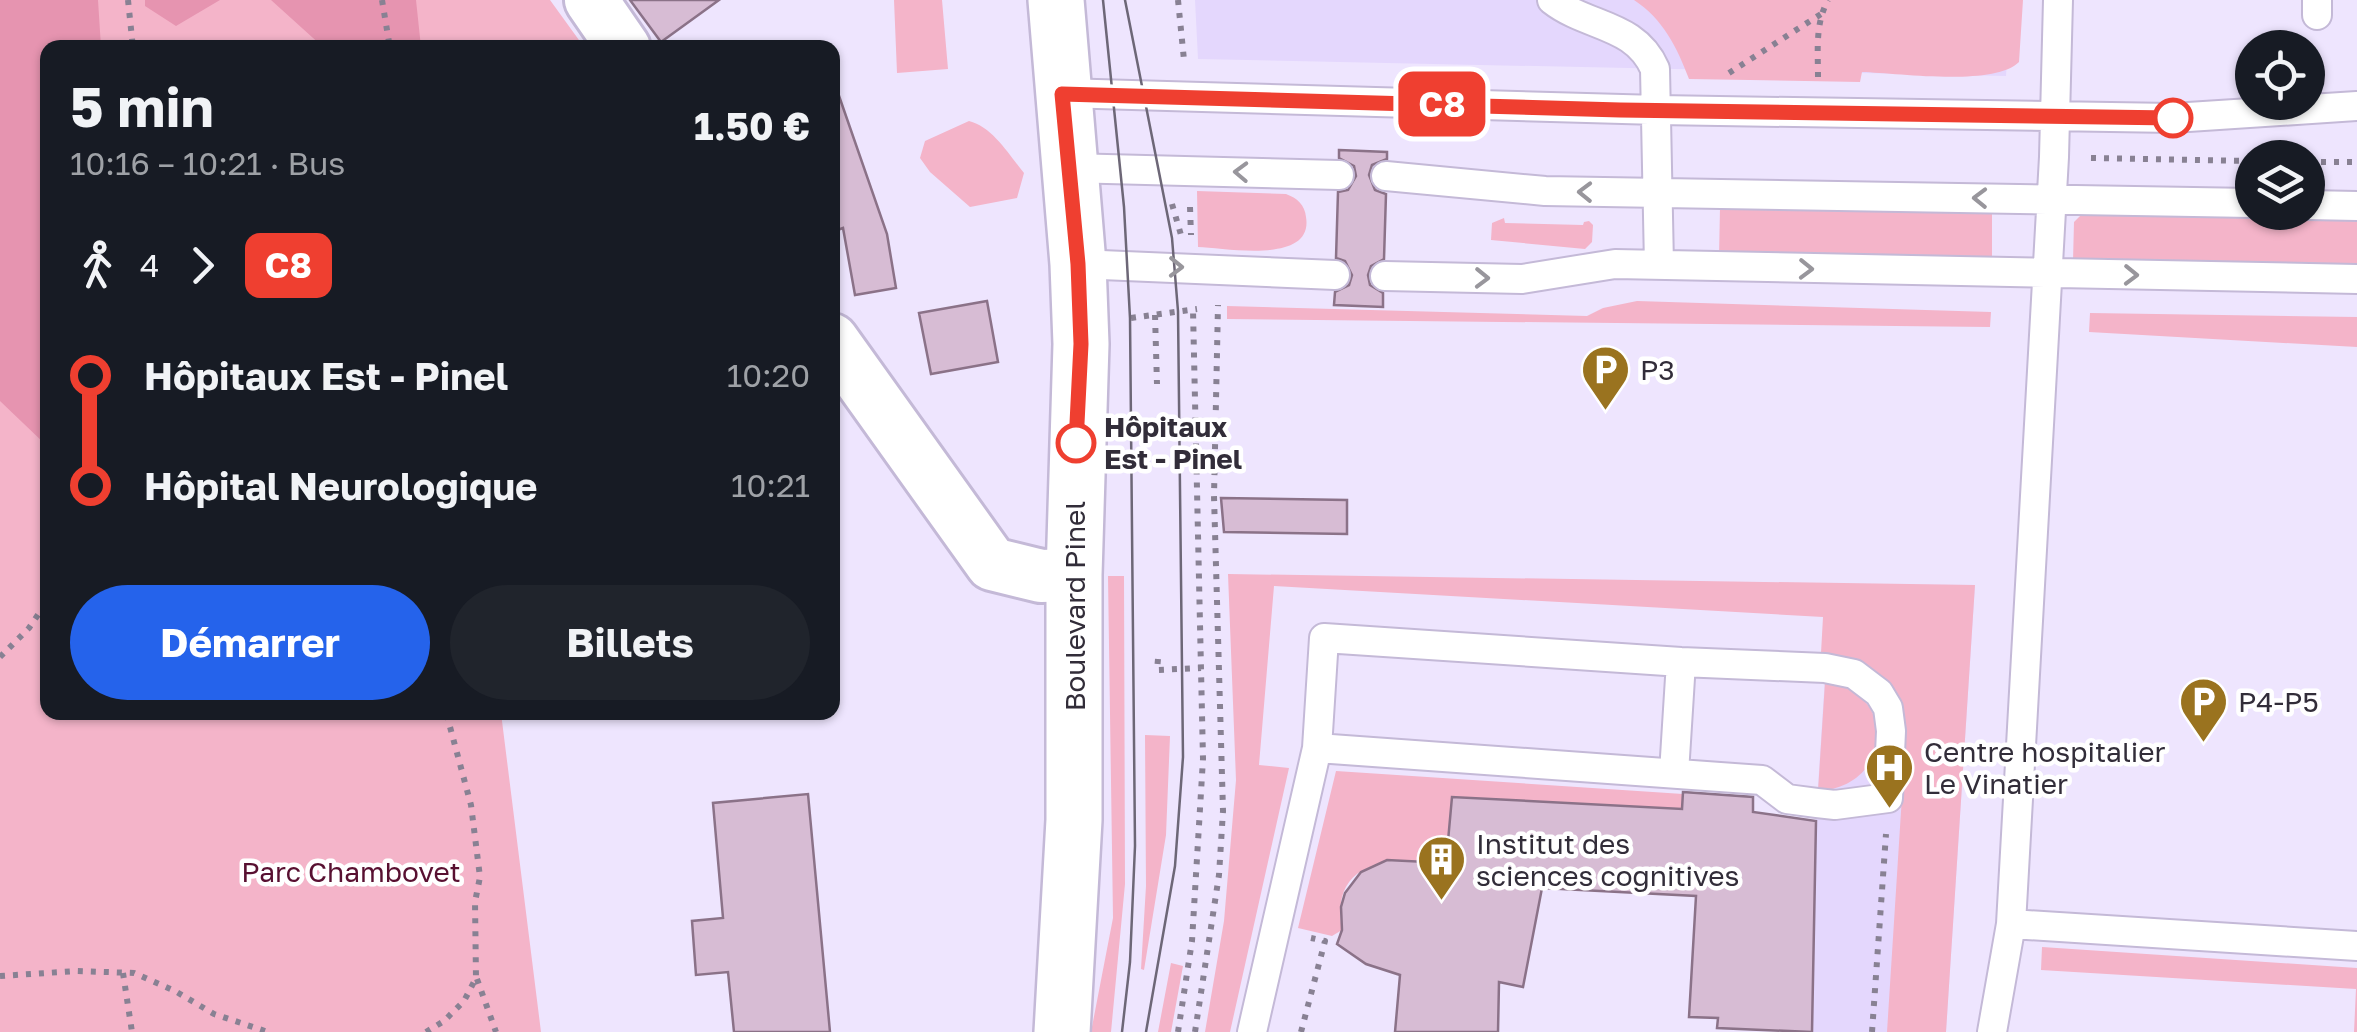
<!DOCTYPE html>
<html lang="fr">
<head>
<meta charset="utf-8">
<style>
  body { margin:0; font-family:"Golos Text",sans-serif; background:#20242c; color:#f1f3f6; height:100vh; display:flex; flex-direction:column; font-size:38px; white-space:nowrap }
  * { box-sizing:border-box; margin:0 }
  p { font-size:32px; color:#9ea1a6 }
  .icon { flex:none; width:55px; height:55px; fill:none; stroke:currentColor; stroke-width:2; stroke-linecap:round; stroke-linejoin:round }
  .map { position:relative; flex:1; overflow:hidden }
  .details { position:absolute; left:40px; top:40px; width:800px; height:680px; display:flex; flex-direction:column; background:#171b24; border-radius:20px; box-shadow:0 2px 8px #0004 }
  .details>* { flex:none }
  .badge { padding:0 20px; border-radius:15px; font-size:35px; line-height:65px }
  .controls { position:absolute; left:2235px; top:30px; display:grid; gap:20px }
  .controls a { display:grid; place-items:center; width:90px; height:90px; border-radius:50%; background:#171b24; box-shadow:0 2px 8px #0004; font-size:50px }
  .map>.badge { position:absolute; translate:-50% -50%; box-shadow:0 0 0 5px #fff }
  .legs { display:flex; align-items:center; gap:15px; height:110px; padding:0 30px; font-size:32px }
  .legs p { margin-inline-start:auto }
  .summary { display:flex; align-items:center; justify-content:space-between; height:170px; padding:0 30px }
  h1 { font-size:55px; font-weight:700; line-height:75px }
  .cta { display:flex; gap:20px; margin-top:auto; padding:20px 30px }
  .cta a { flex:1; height:115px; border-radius:60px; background:#2563eb; color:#fff; font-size:40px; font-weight:700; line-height:115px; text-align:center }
  .cta a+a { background:#20242c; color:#f1f3f6 }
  ul { padding:0 30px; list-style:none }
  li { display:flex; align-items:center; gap:35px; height:110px; font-size:38px }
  li i { display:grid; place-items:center; width:15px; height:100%; margin:0 12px; background:currentColor }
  li i::after { content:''; width:25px; height:25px; margin:-12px; border:8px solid; border-radius:50%; background:#171b24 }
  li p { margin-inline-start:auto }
  li:first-child i { background:linear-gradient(#0000 50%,currentColor 0) }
  li:last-child i { background:linear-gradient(currentColor 50%,#0000 0) }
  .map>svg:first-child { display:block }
  .built { fill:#e4d7fd }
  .green { fill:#f4b4c9 }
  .forest { fill:#e694b0 }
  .building { fill:#d7bcd4; stroke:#8b7288; stroke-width:2.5 }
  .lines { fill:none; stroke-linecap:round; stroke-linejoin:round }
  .lane-casing { stroke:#c4b9d7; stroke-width:32 }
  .street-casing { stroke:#c4b9d7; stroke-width:58 }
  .secondary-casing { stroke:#c4b9d7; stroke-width:60 }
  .path { stroke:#888193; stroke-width:6; stroke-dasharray:5 8; stroke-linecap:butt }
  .lane { stroke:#fff; stroke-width:28 }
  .street { stroke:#fff; stroke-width:52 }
  .secondary { stroke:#fff; stroke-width:55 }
  .tram { stroke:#6d6777; stroke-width:2.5 }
  .oneway { stroke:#98969c }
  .line-1-casing { stroke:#fff; stroke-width:22 }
  .line-1 { stroke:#ef3f30; stroke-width:15 }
  .stop-1-dot { fill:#fff; stroke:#ef3f30; stroke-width:5 }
  .labels { text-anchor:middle; stroke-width:9; stroke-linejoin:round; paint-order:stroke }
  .poi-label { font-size:28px; fill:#322d39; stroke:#fff; text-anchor:start }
  .stop-label { font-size:28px; font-weight:bold; fill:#322d39; stroke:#fff; text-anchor:start }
  .street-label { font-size:28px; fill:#322d39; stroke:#fff }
  .park-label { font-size:28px; fill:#581031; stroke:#fff }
</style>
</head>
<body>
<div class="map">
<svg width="2357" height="1032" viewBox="0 0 2357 1032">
  <rect width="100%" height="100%" fill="#eee5fe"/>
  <!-- built -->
  <path class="built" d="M1195 0H2011L2006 76 1198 59Z
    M1831 584 1975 585 1946 1032H1772L1812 1031 1816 817Z"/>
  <!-- green -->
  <path class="green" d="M0 0H550L584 47 48 48V712L501 713 541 1032H0Z
    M894 0H942L948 69 897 73Z
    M1634 0H2023L2019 62C1994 87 1898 73 1862 72L1860 82 1689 79C1677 47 1663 19 1634 0Z
    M969 121C993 127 1009 155 1024 173L1017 198 970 207 930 172 920 158 925 141Z
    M1197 191 1286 194C1297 198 1305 205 1306 217 1314 265 1226 248 1198 247Z
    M1720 208 1992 213V262L1719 258Z
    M2083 213 2357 219V270L2073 261 2074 222Z
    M1504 218 1505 223 1583 225 1584 222 1589 221 1593 225 1592 242 1585 249 1491 240 1492 223Z
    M1637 301 1991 312 1990 327 1227 319V306L1587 316 1603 308Z
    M2090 313 2357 317V347L2089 332Z
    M1228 574 1975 585 1946 1032H1887L1906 733C1897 686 1869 658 1821 653L1823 617 1274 586 1259 765 1289 768 1230 1032H1205L1224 921 1236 780Z
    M1108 576H1124L1125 884 1111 1032H1091L1113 918Z
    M1825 682C1899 691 1893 787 1818 791Z
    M1145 735 1170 736 1166 835 1144 970 1141 969 1146 886Z
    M1336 771 1683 794V809L1489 800 1446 863C1396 859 1329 855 1342 930L1332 936 1298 928Z
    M2042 947 2357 968V1032H2354L2356 989 2041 970Z
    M1171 963 1183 966 1171 1032H1158Z"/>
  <!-- forest -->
  <path class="forest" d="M0 0H98L101 47 48 48 46 445 0 401Z
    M145 0H220L176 26 145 6Z
    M271 0H416L421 47H323Z"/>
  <!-- building -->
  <path class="building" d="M630 0H719L661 42Z
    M838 93 887 234 896 288 855 295 843 228 832 232V94Z
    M1339 150 1387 152V159L1372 165 1369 175 1375 190 1386 194 1384 259 1371 266 1368 275 1370 285 1383 293V307L1334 305 1335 292 1349 285 1352 275 1345 261 1336 258 1338 192 1348 190 1356 176 1354 166 1339 158Z
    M987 301 998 362 931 374 919 313Z
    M1221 498 1347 500V534L1224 532Z
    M1683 792 1753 797V812L1816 821 1812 1032 1717 1028 1718 1018 1689 1017 1696 896 1542 888 1523 987 1499 982 1498 1032H1395L1400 975 1366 964 1337 944 1342 930 1341 907 1345 893 1361 872 1387 860 1446 863 1452 797 1682 809Z
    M808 794 830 1032H734L728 972 696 975 692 921 723 918 713 803Z"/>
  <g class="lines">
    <defs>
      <path id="lane" d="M1552 0C1588 28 1635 23 1655 69L1659 265
        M2317 15V0
        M1062 93 1658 110 2173 118 2357 106
        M1068 168 1339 175
        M1386 176 1545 191 2252 203
        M2308 205 2357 206
        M1078 264 1335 275
        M1385 276 1522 279 1615 264 2357 279
        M1674 773 1681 662
        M2011 924 2357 946
        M1252 1032 1317 748 1324 638 1681 662 1825 668 1854 674 1879 693 1888 708 1891 731 1888 798 1835 805 1817 803 1787 799 1762 780 1317 748
        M1992 1032 2011 924 2054 157 2058 0"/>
      <path id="street" d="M591 0 624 48
        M832 340 992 564 1041 576 1074 575"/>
      <path id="secondary" d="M1056 0 1078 264 1081 344 1074 575V820L1062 1032"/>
    </defs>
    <!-- lane casing -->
    <use href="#lane" class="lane-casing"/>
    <!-- street casing -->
    <use href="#street" class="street-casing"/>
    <!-- secondary casing -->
    <use href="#secondary" class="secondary-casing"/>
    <!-- path -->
    <path class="path" d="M128 0 133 48
      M382 0 390 48
      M1178 0 1184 60
      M1729 73 1821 14
      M1818 77C1818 50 1815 24 1828 0
      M2091 158 2252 161
      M2308 162H2357
      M1172 204 1181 235
      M1190 207 1191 235
      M1155 315 1157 384
      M1131 318 1197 309
      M0 657 29 628 48 600
      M1158 659 1157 670 1201 668
      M123 973 132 1032
      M0 976 77 971 134 973 175 991 214 1014 268 1032
      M477 979 496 1032
      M426 1032 444 1021 464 1001 476 978 475 902 480 877 471 805 446 712
      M1178 1032 1192 941 1203 759 1193 310
      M1195 1032 1219 875 1223 811 1214 496 1218 305
      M1301 1032 1325 941 1311 938
      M1872 1032 1886 834"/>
    <!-- lane -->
    <use href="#lane" class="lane"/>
    <!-- street -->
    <use href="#street" class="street"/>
    <!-- secondary -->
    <use href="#secondary" class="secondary"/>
    <!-- tram -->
    <path class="tram" d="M1103 0 1124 207 1130 318 1135 846 1130 962 1122 1032
      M1125 0 1172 238 1178 311 1183 757 1175 866 1146 1032"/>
  </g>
  <!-- one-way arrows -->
  <defs><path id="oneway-chevron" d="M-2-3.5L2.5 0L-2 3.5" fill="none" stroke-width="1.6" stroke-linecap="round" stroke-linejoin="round" transform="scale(2.5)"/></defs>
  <g class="oneway">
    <use href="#oneway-chevron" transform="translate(1241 172) rotate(-178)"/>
    <use href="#oneway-chevron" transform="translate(1585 192) rotate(-179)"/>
    <use href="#oneway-chevron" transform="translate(1980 198) rotate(-179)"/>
    <use href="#oneway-chevron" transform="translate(1176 267) rotate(1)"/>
    <use href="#oneway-chevron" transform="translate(1806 269) rotate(1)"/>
    <use href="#oneway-chevron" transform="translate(2131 275) rotate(1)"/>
    <use href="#oneway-chevron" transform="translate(1482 278) rotate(1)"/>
  </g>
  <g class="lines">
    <defs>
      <path id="line-1" d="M1076 443 1081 344 1078 264 1062 94 1620 110 2173 118"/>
    </defs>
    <!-- line-1 casing -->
    <use href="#line-1" class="line-1-casing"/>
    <!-- line-1 -->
    <use href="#line-1" class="line-1"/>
  </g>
  <!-- icons -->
  <defs>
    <symbol id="parking-pin" viewBox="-11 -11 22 30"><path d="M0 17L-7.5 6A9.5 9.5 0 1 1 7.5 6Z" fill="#9a731f" stroke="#fff"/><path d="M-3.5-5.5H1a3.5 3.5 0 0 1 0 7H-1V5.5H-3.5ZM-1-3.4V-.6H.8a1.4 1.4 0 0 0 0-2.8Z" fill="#fff"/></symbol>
    <symbol id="hospital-pin" viewBox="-11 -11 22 30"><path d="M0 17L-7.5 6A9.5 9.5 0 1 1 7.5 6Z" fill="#9a731f" stroke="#fff"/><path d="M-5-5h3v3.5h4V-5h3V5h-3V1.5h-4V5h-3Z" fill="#fff"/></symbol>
    <symbol id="building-pin" viewBox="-11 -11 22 30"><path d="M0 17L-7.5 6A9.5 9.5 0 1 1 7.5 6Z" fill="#9a731f" stroke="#fff"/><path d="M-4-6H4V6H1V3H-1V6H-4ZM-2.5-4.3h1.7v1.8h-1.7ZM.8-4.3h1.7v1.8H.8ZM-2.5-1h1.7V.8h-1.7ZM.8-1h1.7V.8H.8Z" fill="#fff"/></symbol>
  </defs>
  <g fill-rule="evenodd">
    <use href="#parking-pin" x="1578" y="342" width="55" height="75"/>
    <use href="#parking-pin" x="2176" y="674" width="55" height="75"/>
    <use href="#hospital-pin" x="1862" y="740" width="55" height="75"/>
    <use href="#building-pin" x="1414" y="832" width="55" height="75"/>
  </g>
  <!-- markers -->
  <g class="stop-1-dot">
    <circle cx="2173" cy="118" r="18"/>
    <circle cx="1076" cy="443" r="18"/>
  </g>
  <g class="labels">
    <!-- poi labels -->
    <g class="poi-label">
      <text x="1640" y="380">P3</text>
      <text x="2238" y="712">P4-P5</text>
      <text x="1924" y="762">Centre hospitalier<tspan x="1924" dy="32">Le Vinatier</tspan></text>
      <text x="1476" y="854">Institut des<tspan x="1476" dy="32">sciences cognitives</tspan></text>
    </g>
    <!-- stop labels -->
    <g class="stop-label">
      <text x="1104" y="437">Hôpitaux<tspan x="1104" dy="32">Est - Pinel</tspan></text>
    </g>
    <!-- street labels -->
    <g class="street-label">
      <text transform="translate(1075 606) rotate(-90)" y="10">Boulevard Pinel</text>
    </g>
    <!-- park labels -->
    <g class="park-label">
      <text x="351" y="882">Parc Chambovet</text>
    </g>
  </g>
</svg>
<div class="controls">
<a><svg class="icon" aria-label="locate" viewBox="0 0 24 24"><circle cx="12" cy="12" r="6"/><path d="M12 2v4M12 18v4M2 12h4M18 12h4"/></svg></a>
<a><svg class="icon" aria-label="layers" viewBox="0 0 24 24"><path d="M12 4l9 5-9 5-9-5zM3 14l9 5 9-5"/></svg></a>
</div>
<b class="badge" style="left:1442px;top:104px;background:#ef3f30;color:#fff">C8</b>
<section class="details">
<div class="summary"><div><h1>5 min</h1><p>10:16 – 10:21 · Bus</p></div><b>1.50 €</b></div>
<div class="legs"><svg class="icon" aria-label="walk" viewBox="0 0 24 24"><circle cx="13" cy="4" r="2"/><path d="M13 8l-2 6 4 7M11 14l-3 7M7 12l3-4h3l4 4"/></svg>4<svg class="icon" aria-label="forward" viewBox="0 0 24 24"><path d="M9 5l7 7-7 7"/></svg><b class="badge" style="background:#ef3f30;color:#fff">C8</b></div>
<ul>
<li><i style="color:#ef3f30"></i><b>Hôpitaux Est - Pinel</b><p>10:20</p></li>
<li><i style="color:#ef3f30"></i><b>Hôpital Neurologique</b><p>10:21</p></li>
</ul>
<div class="cta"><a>Démarrer</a><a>Billets</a></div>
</section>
</div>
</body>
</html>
